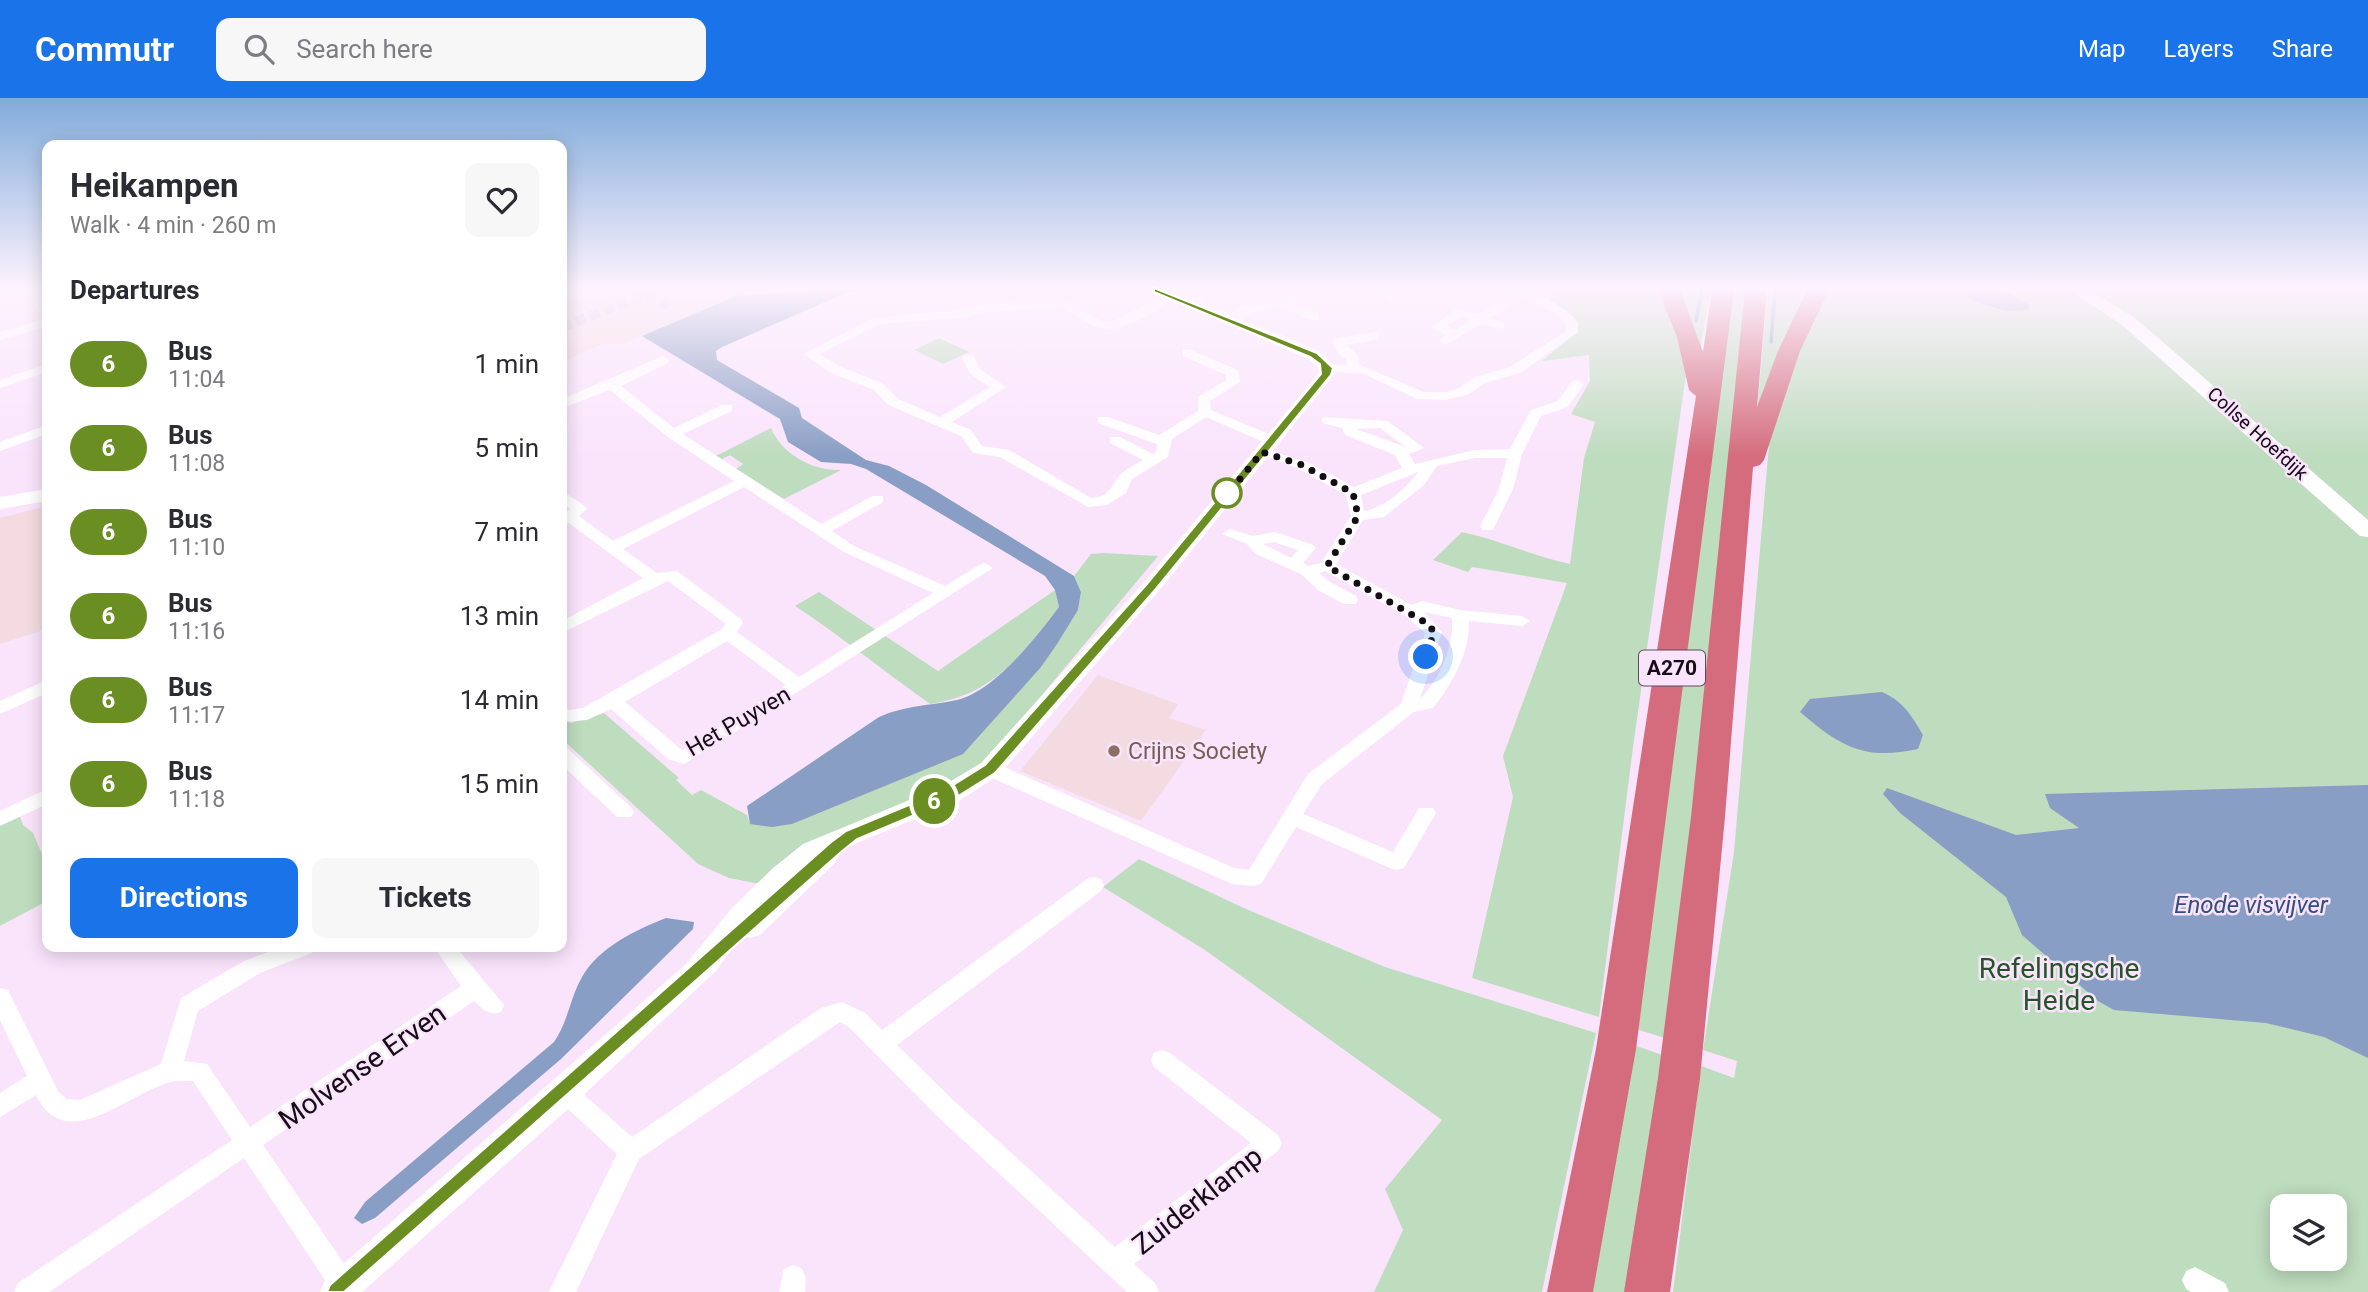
<!DOCTYPE html>
<html lang="en">
<head>
<meta charset="utf-8">
<style>
  body { margin:0; font-family:Roboto,sans-serif; background:#f7f7f7; color:#2b2b33; height:100vh; display:flex; flex-direction:column; font-size:26px; white-space:nowrap }
  * { box-sizing:border-box; margin:0 }
  p { font-size:23px; color:#7c7c81 }
  .icon { flex:none; width:38px; height:38px; fill:none; stroke:currentColor; stroke-width:2; stroke-linecap:round; stroke-linejoin:round }
  .map { position:relative; flex:1; overflow:hidden }
  .drawer { position:absolute; left:42px; top:42px; width:525px; height:812px; display:flex; flex-direction:column; background:#fff; border-radius:14px; box-shadow:0 4px 18px #0003 }
  .drawer>* { flex:none }
  .badge { padding:0 14px; border-radius:23px; font-size:24px; line-height:46px }
  .fabs { position:absolute; left:2270px; top:1096px; display:grid; gap:14px }
  .fabs a { display:grid; place-items:center; width:77px; height:77px; border-radius:14px; background:#fff; box-shadow:0 4px 18px #0003; font-size:35px }
  .you { position:absolute; width:35px; height:35px; margin:-18px; border:5px solid #fff; border-radius:50%; background:#1a73e8; box-shadow:0 0 0 10px #1a73e833 }
  .map>.badge { position:absolute; translate:-50% -50%; box-shadow:0 0 0 4px #fff }
  h2 { padding:0 28px; font-size:26px; line-height:63px }
  .round { display:grid; place-items:center; flex:none; width:74px; height:74px; border-radius:14px; background:#f7f7f7 }
  .headline { display:flex; align-items:center; justify-content:space-between; height:119px; padding:0 28px }
  h1 { font-size:33px; font-weight:700; line-height:52px }
  .action { display:flex; gap:14px; margin-top:auto; padding:14px 28px }
  .action a { flex:1; height:80px; border-radius:14px; background:#1a73e8; color:#fff; font-size:28px; font-weight:700; line-height:80px; text-align:center }
  .action a+a { background:#f7f7f7; color:#2b2b33 }
  ul { padding:0; list-style:none }
  li { display:flex; align-items:center; gap:21px; height:84px; padding:0 28px }
  li div { flex:1 }
  li b { display:block; font-size:26px }
  li em { font-style:normal }
  li .badge { min-width:77px; font-weight:700; text-align:center }
  header { display:flex; align-items:center; gap:42px; box-sizing:border-box; height:98px; padding:0 35px; background:#1a73e8; color:#fff }
  header strong { font-size:33px }
  nav { display:flex; gap:38px; margin-inline-start:auto; font-size:24px }
  .search { width:490px; height:63px; background:#f7f7f7; display:flex; align-items:center; gap:18px; box-sizing:border-box; padding:0 24px; border-radius:14px; color:#7c7c81; font-size:26px }
  .map>svg:first-child { display:block }
  .commercial { fill:#f5dbe0 }
  .education { fill:#f4dbe2 }
  .green { fill:#bedcbe; fill-rule:evenodd }
  .water { fill:#899ec4 }
  .lines { fill:none; stroke-linecap:round; stroke-linejoin:round }
  .stream { stroke:#899ec4; stroke-width:3.5 }
  .pedestrian-tunnel { stroke:#d8c4da; stroke-width:10; stroke-dasharray:10 5; stroke-linecap:butt }
  .minor { fill:#fff; fill-rule:evenodd }
  .tertiary { fill:#fff; fill-rule:evenodd }
  .secondary { fill:#fff; fill-rule:evenodd }
  .motorway { fill:#d46c7d; fill-rule:evenodd }
  .line { fill:#6b8e23; stroke:#fff; stroke-width:2 }
  .walk { stroke:#150c16; stroke-width:7; stroke-dasharray:0 12.6 }
  .stop-dot { fill:#fff; stroke:#6b8e23; stroke-width:3.5 }
  .education-dot { fill:#8d6e63; stroke:#fae4fc; stroke-width:2.5 }
  .labels { text-anchor:middle; stroke-width:5; stroke-linejoin:round; paint-order:stroke }
  .far-street-label { font-size:19px; fill:#150c16; stroke:#fae4fc }
  .shield { fill:#fae4fc; stroke:#5a4d5b; stroke-width:2 }
  .shield-label { font-size:21px; font-weight:bold; fill:#150c16 }
  .street-label { font-size:23px; fill:#150c16; stroke:#fae4fc }
  .education-label { font-size:23px; fill:#785e54; stroke:#fae4fc; text-anchor:start }
  .water-label { font-size:24px; font-style:italic; fill:#334e81; stroke:#fae4fc }
  .near-park-label { font-size:28px; fill:#245528; stroke:#fae4fc }
  .near-street-label { font-size:28px; fill:#150c16; stroke:#fae4fc }
</style>
</head>
<body>
<header>
<strong>Commutr</strong>
<div class="search"><svg class="icon" aria-label="search" viewBox="0 0 24 24"><circle cx="10" cy="10" r="6"/><path d="M15 15l6 6"/></svg>Search here</div>
<nav><a>Map</a><a>Layers</a><a>Share</a></nav>
</header>
<div class="map">
<svg width="2368" height="1194" viewBox="0 0 2368 1194">
  <rect width="100%" height="100%" fill="#fae4fc"/>
  <!-- commercial -->
  <path class="commercial" d="M562 192H745L642 238 623 246 605 245 562 264Z"/>
  <!-- education -->
  <path class="education" d="M47 408V531L0 546V420Z
    M1098 577 1178 606 1169 620 1206 632 1141 723 1020 673Z"/>
  <!-- green -->
  <path class="green" d="M1559 192H1662L1673 218 1686 276 1633 649 1599 919 1472 880 1513 699 1503 658 1567 485 1472 469 1468 474 1433 462 1462 434C1499 442 1533 458 1570 466L1584 360 1595 324 1571 316 1590 283 1589 257 1542 263 1577 234 1549 203Z
    M1674 192H1710L1699 260Z
    M1728 192H1750L1671 942 1630 929Z
    M1768 192H1811L1756 324Z
    M1828 192H2368V1194H1673L1701 968 1734 980 1737 963 1703 952 1734 754 1770 335 1791 265ZM2282 1108H2334V1160H2282Z
    M939 240 969 254 943 266 914 252Z
    M771 330C782 356 812 373 841 372L784 401 736 371 743 366 730 357 722 361 716 358Z
    M1104 455 1158 458 992 657 960 681 765 787 729 780 698 766 562 641V619L571 625 604 615 679 680 676 682 692 697 701 692 747 717 750 726 1041 569 1078 512 1081 494 1074 478 1091 456Z
    M1055 492 1059 509C1021 557 994 597 930 606 884 573 842 539 795 508L819 494 938 573Z
    M19 716 23 727 33 735 47 768V803L0 828V726Z
    M1139 761 1246 811 1385 869 1596 935 1542 1194H1374L1403 1132 1385 1091 1442 1022 1205 852 1103 789Z
    M1628 945 1668 959 1632 1194H1584Z"/>
  <!-- water -->
  <path class="water" d="M809 192H869L848 194 722 249 716 253 717 262 799 310 802 320 866 362 889 368 926 387 1074 478 1081 494 1078 512 1057 546 1041 569 963 656 792 726 772 729 750 726 747 708 879 619C906 607 929 608 957 602 995 593 1036 539 1059 509L1055 492 1045 478 866 371 851 366 821 364 788 344 780 321 642 238 736 198Z
    M1950 192H2004L2029 207V211C2002 218 1975 202 1950 192Z
    M1882 594C1903 603 1912 618 1923 637L1918 651C1863 663 1840 648 1800 614L1810 601Z
    M2368 687V960L2324 939 2266 925 2114 912 2098 903 2022 837 2006 799 1900 715 1883 696 1887 690 2016 737 2079 730 2050 710 2045 696Z
    M666 820 694 824 693 831 561 961 375 1120 362 1126 354 1120 365 1104 554 944C568 924 570 900 582 879 599 849 636 832 666 820Z"/>
  <g class="lines">
    <!-- stream -->
    <path class="stream" d="M1696 223 1702 192
      M1771 244 1775 192"/>
    <!-- pedestrian-tunnel -->
    <path class="pedestrian-tunnel" d="M647 196 672 210
      M562 229 647 196 641 192"/>
    <!-- minor -->
    <path class="minor" d="M10 192H36L47 210V228L0 242V234L43 221 26 195 0 203V195Z
      M1174 192H1195L1207 199 1201 203 1185 196 1137 223 1113 231 1095 229 1061 209 989 214 968 219 880 226 819 256 841 269 884 286 898 301 940 319 990 289 970 276 962 259 973 256 980 271 1006 289 952 324 971 332 982 348 1009 352 1091 400C1113 399 1110 386 1122 375 1128 370 1136 366 1143 362L1110 345V339H1120L1153 356 1156 354 1157 346 1106 328 1098 325V319H1108L1159 337 1198 313V299L1226 282V277L1183 258V252H1191L1238 272 1240 284 1210 303 1211 312 1276 339V345H1266L1206 319 1172 341 1168 359 1132 381 1126 395 1107 407 1088 409 1000 359 973 355 961 338 888 307 874 292 831 275 804 256 873 220 968 211 989 206 1062 201 1104 224H1112Z
      M1380 192H1392L1399 202 1389 205Z
      M1508 192C1533 192 1562 205 1578 224V234L1520 275 1485 285 1469 296 1446 302 1417 301 1362 275 1328 274 1322 270 1328 266 1347 267 1346 261 1339 256 1332 244 1334 241 1375 234 1379 235V241L1346 247 1357 256 1360 267 1424 294H1446L1459 290 1475 279 1510 269 1566 233V225L1555 215 1522 200 1490 220 1504 225V231L1481 226 1445 247 1439 243 1446 237 1431 229 1456 211 1479 216 1512 196ZM1461 219 1470 222 1455 232 1446 228Z
      M1317 194 1321 195V201L1293 206 1319 216V222C1304 224 1291 209 1276 209 1258 210 1244 220 1228 225L1222 221 1240 209Z
      M663 258 669 262 668 265 621 288 674 330 722 307H732V313L683 336 821 426 873 398H883V404L832 433 854 448 945 488 979 467 985 465 993 470 684 666 668 661 611 611 587 622 562 624V610L570 612 583 610 722 531 726 526 668 483 562 535V523L643 480 569 425H562V416L570 411 562 404V393L585 408 587 411 579 418 613 443 734 383 668 339 610 292 562 310V301ZM744 389 844 454 933 495 799 579 737 534 743 525 741 521 677 473 657 475 623 451ZM727 543 786 587 682 652 625 604Z
      M47 266V274L0 290V282Z
      M1577 282 1584 286 1568 309 1541 318 1522 356 1513 391 1493 432H1483L1480 429 1499 391 1507 360H1475L1437 368 1424 387 1384 419 1363 422 1336 466 1412 507 1422 503 1460 512 1522 518 1530 523 1522 528 1469 523C1470 555 1452 586 1433 610L1414 614 1322 686 1303 716 1393 754 1419 710H1433L1436 715 1404 770 1397 772 1390 770 1296 729 1261 786 1254 788 1232 786 983 676 981 671 983 666H997L1234 770 1249 772 1308 676 1401 606 1425 535 1406 518 1325 473 1319 475 1330 484 1356 498 1358 502 1356 506H1344L1318 492 1301 476 1256 456 1247 446 1222 436 1230 431 1253 438 1275 434 1313 447 1316 450 1303 465 1308 468 1321 465 1351 418 1346 397 1297 370 1255 354 1262 350 1307 364 1354 389 1402 370 1395 357 1345 337 1342 330 1322 325V319L1388 323 1424 350 1409 356 1415 366 1475 352 1510 351 1531 312 1558 303 1572 283ZM1380 330 1406 349 1356 331ZM1418 374C1408 389 1383 411 1364 413L1361 397ZM1274 444 1298 452 1291 460 1263 446ZM1424 514 1452 520C1454 548 1440 581 1420 601L1442 534Z
      M47 327V336L0 353V344Z
      M47 582V595L0 616V603Z
      M562 649 568 651 631 709 634 714 631 719H617L562 667Z
      M47 691V706L0 728V713Z
      M1094 779 1101 781 1104 787 1101 793 897 947 953 1002 1115 1149 1251 1045 1154 969 1151 962 1154 955 1162 952 1170 955 1278 1037 1282 1045 1278 1053 1134 1166 1155 1185 1159 1194H1127L937 1018 849 929 840 924 639 1061 576 1194H549L617 1056 557 1001 553 994 557 987 565 983 573 987 632 1039 821 910 842 904 865 915 882 932 1087 781Z
      M282 849H316L312 855 260 875 198 913 184 963 207 966 250 1029 461 888 434 849H456L504 907 501 914C488 918 483 911 474 903L263 1047 353 1179 357 1188 354 1194H333L244 1060 49 1194H14L18 1185 232 1042 193 983C186 983 177 982 171 984 129 994 66 1059 36 997L0 1019V995L27 978 0 922V890L8 892 58 993 66 1001 80 1002 161 966 181 900 244 863Z
      M793 1167 802 1171 806 1180 805 1194H779L784 1171Z
      M2195 1169 2225 1185 2229 1194H2191L2186 1191 2182 1182 2186 1173Z"/>
    <!-- tertiary -->
    <path class="tertiary" d="M1150 192H1172L1320 253 1336 270 1334 277 1158 494 999 677 959 703 835 754 838 759 834 766 760 837 750 840 741 837 717 872 576 1004 362 1194H320L325 1182 686 866 732 810 773 770 803 746 941 689 981 665 1144 484 1318 276 1319 271 1308 261Z
      M47 391V403L0 411V399Z"/>
    <!-- secondary -->
    <path class="secondary" d="M2069 192H2089L2134 219 2368 422V439L2360 438 2122 227Z"/>
    <!-- motorway -->
    <path class="motorway" d="M1658 192H1680L1703 254 1712 192H1734L1636 951 1593 1194H1547L1596 951 1696 298 1689 292 1677 239Z
      M1745 192H1767L1757 309 1778 253 1807 192H1829L1800 253 1764 362 1760 367 1753 369 1725 719 1700 980 1670 1194H1624L1658 980 1691 719Z"/>
  </g>
  <!-- sky -->
  <linearGradient id="sky" x2="0" y2="1"><stop stop-color="#82abda"/><stop offset="0.53" stop-color="#fdf3fe"/><stop offset="1" stop-color="#fdf3fe" stop-opacity="0"/></linearGradient>
  <rect width="2368" height="359" fill="url(#sky)"/>
  <!-- line -->
  <path class="line" d="M1154 190 1317 255 1333 270 1331 277 1155 492 995 675 955 700 857 741 841 754 344 1194H327L330 1187 830 745 846 733 945 692 985 667 1146 487 1321 276 1320 266 1310 259 1154 194Z"/>
  <g class="lines">
    <!-- walk -->
    <path class="walk" d="M1227 395 1226 398 1262 354 1302 367 1353 395 1358 418 1327 468 1428 526 1434 534 1426 559"/>
  </g>
  <!-- markers -->
  <circle class="stop-dot" cx="1227" cy="395" r="14"/>
  <circle class="education-dot" cx="1114" cy="653" r="7"/>
  <g class="labels">
    <!-- far-street labels -->
    <g class="far-street-label">
      <text transform="translate(2258 335) rotate(42)" y="7">Collse Hoefdijk</text>
    </g>
    <!-- shield labels -->
    <rect class="shield" x="1639" y="552.5" width="66" height="35" rx="5"/>
    <g class="shield-label">
      <text x="1672" y="577">A270</text>
    </g>
    <!-- street labels -->
    <g class="street-label">
      <text transform="translate(738 623) rotate(-30)" y="8">Het Puyven</text>
    </g>
    <!-- education labels -->
    <g class="education-label">
      <text x="1128" y="661">Crijns Society</text>
    </g>
    <!-- water labels -->
    <g class="water-label">
      <text x="2251" y="815">Enode visvijver</text>
    </g>
    <!-- near-park labels -->
    <g class="near-park-label">
      <text x="2059" y="880">Refelingsche<tspan x="2059" dy="32">Heide</tspan></text>
    </g>
    <!-- near-street labels -->
    <g class="near-street-label">
      <text transform="translate(362 968) rotate(-35)" y="10">Molvense Erven</text>
      <text transform="translate(1197 1102) rotate(-38)" y="10">Zuiderklamp</text>
    </g>
  </g>
</svg>
<div class="fabs">
<a><svg class="icon" aria-label="layers" viewBox="0 0 24 24"><path d="M12 4l9 5-9 5-9-5zM3 14l9 5 9-5"/></svg></a>
</div>
<div class="you" style="left:1426px;top:559px"></div>
<b class="badge" style="left:934px;top:703px;background:#6b8e23;color:#fff">6</b>
<section class="drawer">
<div class="headline"><div><h1>Heikampen</h1><p>Walk · 4 min · 260 m</p></div><a class="round"><svg class="icon" aria-label="heart" viewBox="0 0 24 24"><path d="M12 20l-8-8c-3-5 5-10 8-4 3-6 11-1 8 4z"/></svg></a></div>
<h2>Departures</h2>
<ul>
<li><span class="badge" style="background:#6b8e23;color:#fff">6</span><div><b>Bus</b><p>11:04</p></div><em>1 min</em></li>
<li><span class="badge" style="background:#6b8e23;color:#fff">6</span><div><b>Bus</b><p>11:08</p></div><em>5 min</em></li>
<li><span class="badge" style="background:#6b8e23;color:#fff">6</span><div><b>Bus</b><p>11:10</p></div><em>7 min</em></li>
<li><span class="badge" style="background:#6b8e23;color:#fff">6</span><div><b>Bus</b><p>11:16</p></div><em>13 min</em></li>
<li><span class="badge" style="background:#6b8e23;color:#fff">6</span><div><b>Bus</b><p>11:17</p></div><em>14 min</em></li>
<li><span class="badge" style="background:#6b8e23;color:#fff">6</span><div><b>Bus</b><p>11:18</p></div><em>15 min</em></li>
</ul>
<div class="action"><a>Directions</a><a>Tickets</a></div>
</section>
</div>
</body>
</html>
